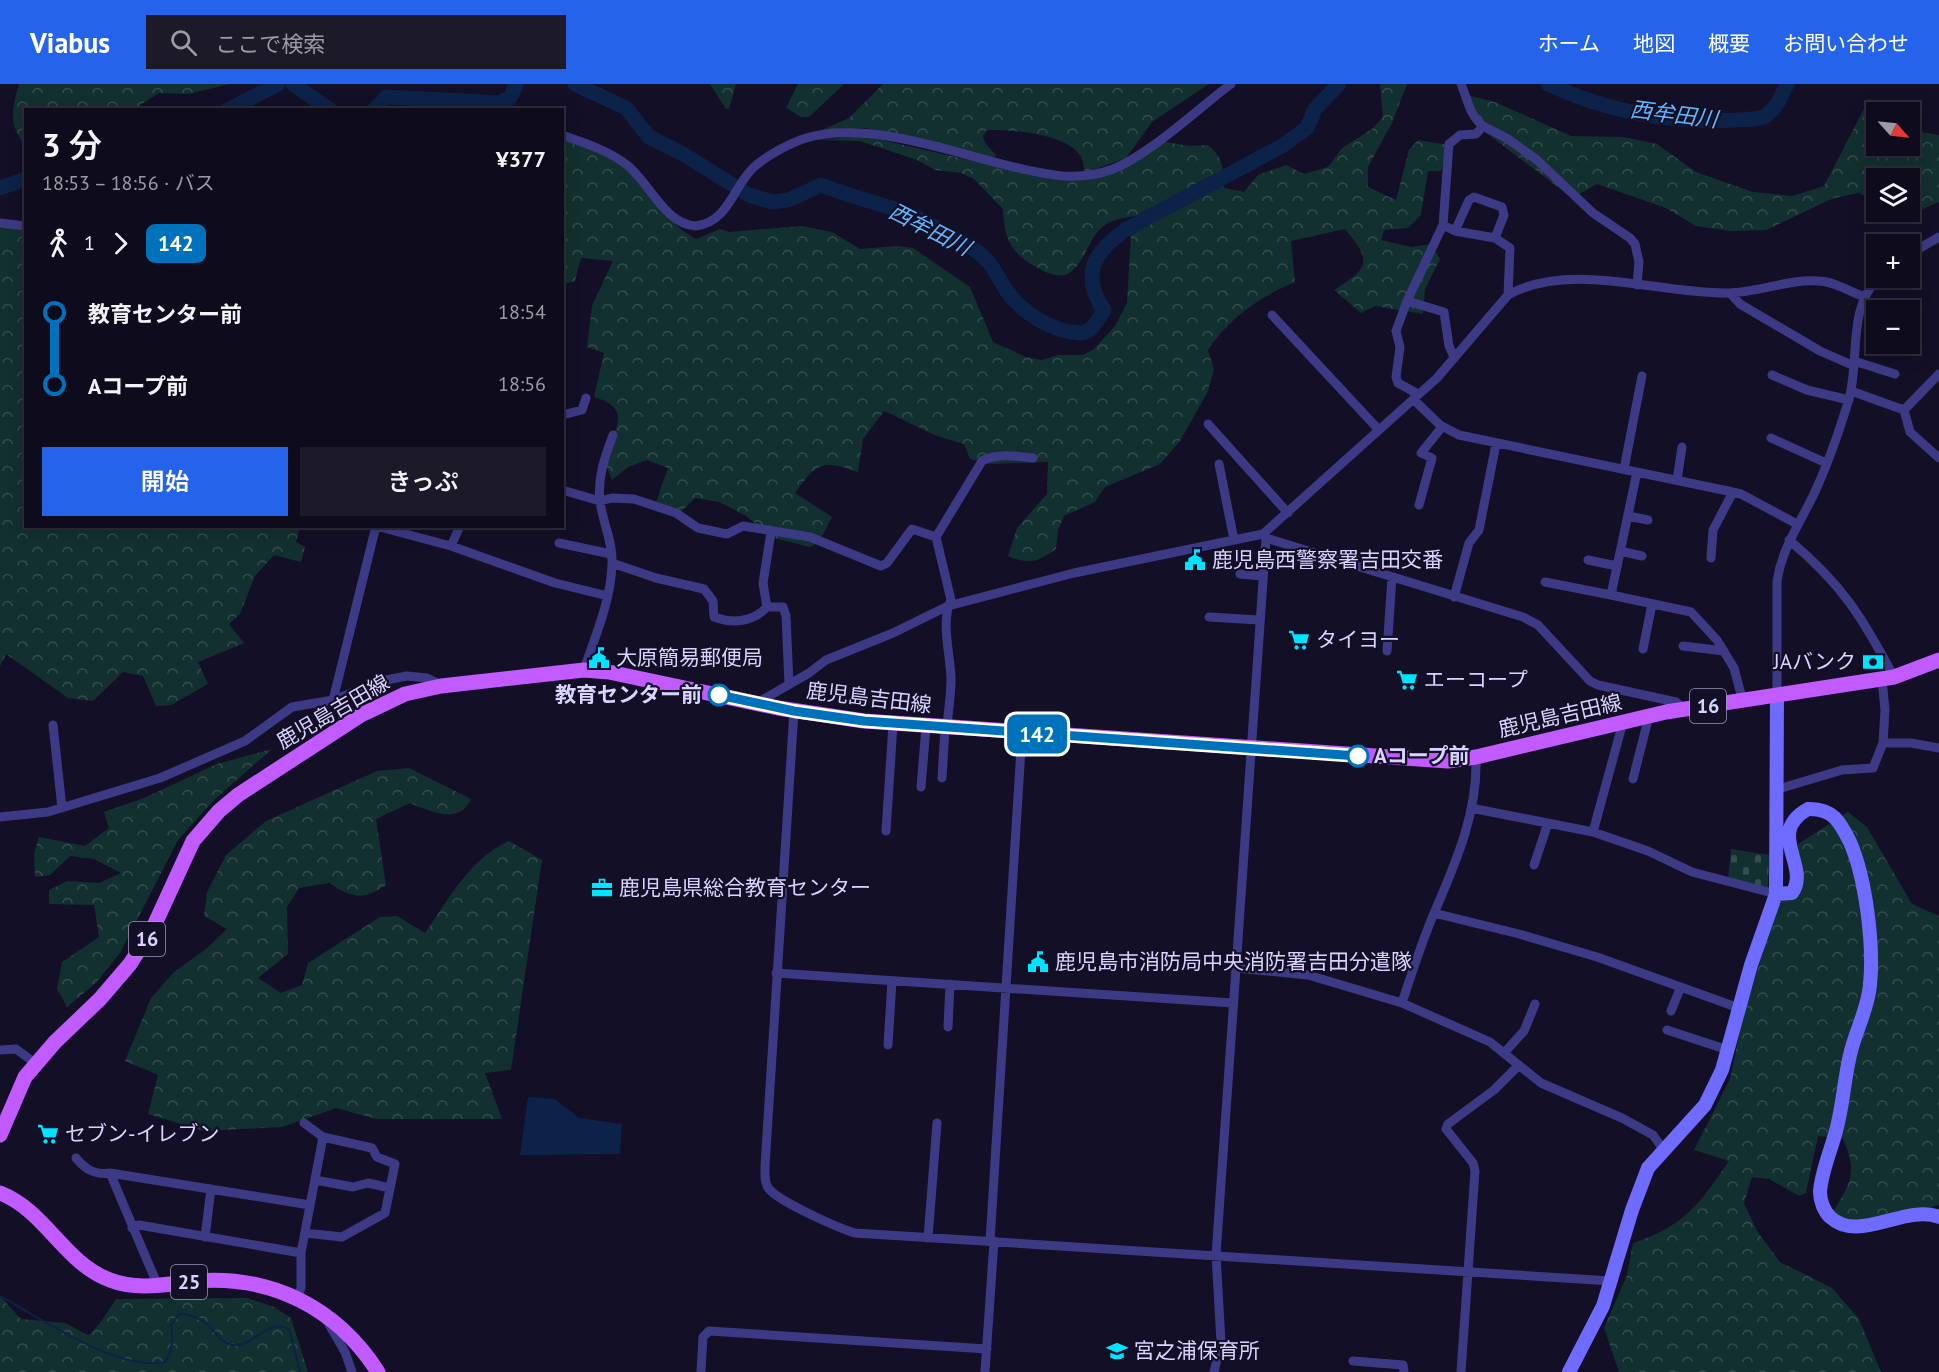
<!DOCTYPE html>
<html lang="ja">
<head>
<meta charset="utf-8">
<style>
  body { margin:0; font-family:"PT Sans","Noto Sans JP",sans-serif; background:#1c1929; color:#f1f3f6; height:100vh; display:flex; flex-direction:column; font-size:22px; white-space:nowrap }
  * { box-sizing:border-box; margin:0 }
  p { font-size:20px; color:#9b9ba3 }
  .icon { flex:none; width:33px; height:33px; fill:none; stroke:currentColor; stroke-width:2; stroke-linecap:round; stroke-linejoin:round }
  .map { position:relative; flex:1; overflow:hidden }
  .side { position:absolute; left:24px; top:24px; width:540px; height:420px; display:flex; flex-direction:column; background:#0e0b1c; border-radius:0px; box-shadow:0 3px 15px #0003,0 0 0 2px #2e2b3b }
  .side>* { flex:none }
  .badge { padding:0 12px; border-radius:9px; font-size:21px; line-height:39px }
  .needle { width:39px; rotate:117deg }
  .tools { position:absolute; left:1866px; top:18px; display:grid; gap:12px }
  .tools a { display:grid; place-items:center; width:54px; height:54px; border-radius:0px; background:#0e0b1c; box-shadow:0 3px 15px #0003,0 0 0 2px #2e2b3b; font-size:30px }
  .map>.badge { position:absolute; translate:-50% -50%; box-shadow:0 0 0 3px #fff }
  .legs { display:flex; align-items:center; gap:9px; height:66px; padding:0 18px; font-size:20px }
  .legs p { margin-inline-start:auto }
  .headline { display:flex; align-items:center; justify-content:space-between; height:102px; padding:0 18px }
  h1 { font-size:33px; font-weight:600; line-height:45px }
  .button { display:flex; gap:12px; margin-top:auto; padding:12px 18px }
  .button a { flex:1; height:69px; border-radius:0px; background:#2563eb; color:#fff; font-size:24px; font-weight:600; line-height:69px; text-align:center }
  .button a+a { background:#1c1929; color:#f1f3f6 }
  ul { padding:0 18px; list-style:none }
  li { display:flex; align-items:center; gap:21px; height:72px; font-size:22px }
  li i { display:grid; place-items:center; width:9px; height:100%; margin:0 8px; background:currentColor }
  li i::after { content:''; width:15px; height:15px; margin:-8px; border:4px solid; border-radius:50%; background:#0e0b1c }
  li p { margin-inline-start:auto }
  li:first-child i { background:linear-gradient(#0000 50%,currentColor 0) }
  li:last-child i { background:linear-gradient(currentColor 50%,#0000 0) }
  header { display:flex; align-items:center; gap:36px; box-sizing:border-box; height:84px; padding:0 30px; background:#2563eb; color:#fff }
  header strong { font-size:28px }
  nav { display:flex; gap:33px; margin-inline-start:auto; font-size:21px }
  .search { width:420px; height:54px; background:#1c1929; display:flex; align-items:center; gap:15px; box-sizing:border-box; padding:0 21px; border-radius:0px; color:#9b9ba3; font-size:22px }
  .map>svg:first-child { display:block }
  .forest { fill:url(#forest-crowns) }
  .cemetery { fill:url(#cemetery-stones) }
  .water { fill:#0c2248 }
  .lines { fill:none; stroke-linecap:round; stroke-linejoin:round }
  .stream { stroke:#0c2248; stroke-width:2 }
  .river { stroke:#0c2248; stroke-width:15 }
  .street { stroke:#3d3a85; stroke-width:9 }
  .secondary { stroke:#6f6bff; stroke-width:14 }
  .primary { stroke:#c25bff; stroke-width:15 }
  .line-1-casing { stroke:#fff; stroke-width:14 }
  .line-1 { stroke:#0072bc; stroke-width:9 }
  .stop-1-dot { fill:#fff; stroke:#0072bc; stroke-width:3 }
  .labels { text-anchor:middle; stroke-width:4.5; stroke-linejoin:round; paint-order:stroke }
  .shield { fill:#130f26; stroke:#9e99be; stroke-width:1.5 }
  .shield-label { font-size:20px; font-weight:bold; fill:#d9d4ff }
  .poi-label { font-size:21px; fill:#d9d4ff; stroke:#130f26; text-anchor:start }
  .stop-label { font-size:21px; font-weight:bold; fill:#d9d4ff; stroke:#130f26; text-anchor:end }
  .street-label { font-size:21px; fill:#d9d4ff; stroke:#130f26 }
  .water-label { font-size:22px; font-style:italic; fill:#62b6ff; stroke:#130f26 }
</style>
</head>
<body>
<header>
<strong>Viabus</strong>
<div class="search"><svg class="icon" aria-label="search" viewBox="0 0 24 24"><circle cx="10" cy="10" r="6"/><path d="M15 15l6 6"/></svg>ここで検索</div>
<nav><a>ホーム</a><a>地図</a><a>概要</a><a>お問い合わせ</a></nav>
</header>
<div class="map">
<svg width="1939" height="1288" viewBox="0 0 1939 1288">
  <defs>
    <pattern id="forest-crowns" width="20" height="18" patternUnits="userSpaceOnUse" patternTransform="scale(1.5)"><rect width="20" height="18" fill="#12302f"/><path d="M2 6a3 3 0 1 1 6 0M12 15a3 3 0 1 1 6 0" fill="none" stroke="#344d4e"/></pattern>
    <pattern id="cemetery-stones" width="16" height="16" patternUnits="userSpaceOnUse" patternTransform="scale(1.5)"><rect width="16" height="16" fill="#12302f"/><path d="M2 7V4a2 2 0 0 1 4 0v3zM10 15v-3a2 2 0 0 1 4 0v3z" fill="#344d4e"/></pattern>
  </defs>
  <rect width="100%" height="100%" fill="#130f26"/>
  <!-- forest -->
  <path class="forest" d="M19 0H230L188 10 159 9 134 25 26 26 25 62C8 39 12 26 19 0Z
    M710 0H736L729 25H726Z
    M798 0H844L809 33H801L786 24Z
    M883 0H1209L1152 38 1126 74 1085 89C1084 84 1083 75 1080 71 1064 49 1011 46 987 46L983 52 985 59 996 71 993 75 865 44 819 47 849 34Z
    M1380 0H1407L1392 39 1368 83V103L1396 116 1409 66 1418 56 1449 61 1441 87H1428L1421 131 1408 144 1384 146 1381 156 1411 163 1431 160 1440 175 1425 205 1423 230 1375 222 1361 229 1334 206C1370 184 1372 177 1345 145L1291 157 1295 198C1261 212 1228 235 1208 266L1214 286 1207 309 1180 357 1160 380 1105 403 1095 418 1064 432 1058 446 1056 465C1039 478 1028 481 1008 472L1017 444 1047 410 1048 378 991 380 970 375 964 360 937 352 884 327 863 355 858 388C821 375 817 379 795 409L832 433 819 458 810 463 774 454 746 432 719 418 695 414 680 429 656 418 668 384 647 376 628 383 612 396C610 391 606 383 606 378 606 351 640 327 594 313L604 269 587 263 592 222 613 177 581 174 575 197 563 200 562 55C583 64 610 70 626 85 651 108 665 139 696 155L720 145 729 148 802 142 832 148 860 165 897 162 913 164 970 203 993 258 1026 273 1041 276 1059 271H1083L1094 265 1115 242 1127 219 1131 150 1136 132C1124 134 1111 135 1101 144 1088 155 1083 185 1065 191 1057 193 1049 190 1042 186 1013 172 1004 158 1003 125L974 95 961 89 935 86 917 76 860 57 818 56 864 52 1052 95 1104 92 1161 57 1189 62 1208 61C1223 73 1224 85 1224 104L1244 108 1258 91 1286 81 1304 90 1328 83 1342 64 1372 45 1383 33Z
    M1466 11 1495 18 1571 52 1624 53 1657 60 1696 88 1753 108 1792 112 1824 102 1869 15 1892 28H1876V62H1910V42L1916 47 1939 51V118L1909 131 1899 128H1910V94H1876V118L1859 109 1834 114 1766 146 1730 147 1696 142 1666 124 1597 100 1572 114 1481 45Z
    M0 143 25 146 26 442 300 443 296 458 305 463 301 478 274 471 255 492 240 530 229 540 244 559 198 578 208 600 171 621 156 622 143 592 123 588 93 617 68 614 6 570 0 582Z
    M272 665 213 717 178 756 120 869 96 899 67 923 57 905 62 878 99 853 94 821 49 820V806L67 797 99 799 121 789 94 775 70 772 50 791 35 793 34 769 39 753 85 762 109 744 104 728 144 714 217 680Z
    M409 684 471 715C459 741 431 728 410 719L376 735 386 801C363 817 352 814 329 799L299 804 287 823 288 870 258 894 281 909 302 901 308 879 380 833 397 832 425 849C449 815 470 774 509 757L542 776 511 986 485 989 502 1035H376L336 1024 282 1043 204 1047 148 1030 158 991 125 977 151 914 174 888 206 865 227 845 204 832 207 808 226 771 266 737 377 687Z
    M1848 728 1867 743 1912 820 1939 832V1121L1860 1145 1830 1132C1849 1103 1859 1089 1843 1055L1818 1052 1806 1109 1799 1112 1769 1095 1752 1093 1744 1119 1757 1147 1780 1178 1832 1204 1859 1235 1881 1288H1619L1604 1244 1627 1191 1633 1159C1685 1142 1699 1120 1729 1077L1694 1066 1730 995 1742 938 1776 824 1788 812 1802 805 1797 780 1798 760Z
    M0 1212 21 1235 65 1239 88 1251C100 1243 107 1227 116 1215L247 1214 274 1223 291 1234 308 1288H0Z"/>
  <!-- cemetery -->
  <path class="cemetery" d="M1731 765 1769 771 1768 805 1728 795Z"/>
  <!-- water -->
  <path class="water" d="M528 1013 555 1015 579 1034 622 1040 620 1070 520 1071Z"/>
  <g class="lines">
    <!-- stream -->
    <path class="stream" d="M0 1212C42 1235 118 1288 165 1278 173 1265 173 1255 171 1241L179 1230C214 1231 214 1259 233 1261 254 1263 267 1234 289 1245L300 1288"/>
    <!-- river -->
    <path class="river" d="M293 0 330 26
      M575 0 626 24 649 53 683 70 749 111 772 118 788 116 821 101C847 111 872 118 899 126 913 130 967 160 979 169 992 179 998 193 1006 206 1022 229 1051 247 1079 249 1092 250 1098 235 1104 226 1080 191 1094 168 1125 146L1282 62 1307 44 1315 25 1339 0
      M1548 0C1605 27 1673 40 1736 36 1744 35 1756 36 1763 33 1775 28 1782 11 1787 0
      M228 26 278 0
      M374 26 387 13 498 19 510 14 516 0
      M0 104 26 95"/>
    <!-- street -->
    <path class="street" d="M1483 42 1508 55 1537 76 1593 129 1630 154 1635 160 1639 178 1637 201
      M562 51C584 59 608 66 627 81 650 99 664 140 696 142 729 138 733 102 754 83 766 72 790 59 806 54 868 37 945 66 1006 81 1042 90 1077 99 1113 85 1149 71 1199 24 1231 0
      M0 139 26 142
      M1443 141 1455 147 1495 154 1510 164 1508 211
      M1455 147 1469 116 1474 113 1502 123 1504 131 1495 154
      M1910 170 1939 153
      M1730 209 1740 220 1820 267 1854 282
      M1407 217 1396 247 1400 263 1396 293 1398 299 1418 310
      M1272 231 1378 345
      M1454 273 1449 262 1444 228 1407 217 1443 141 1449 60 1460 51 1476 50 1483 42C1469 31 1468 16 1461 0
      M1854 277 1895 290
      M1772 291 1807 306 1849 316
      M1851 307 1904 326 1910 348 1939 374
      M1413 315 1440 341 1459 351 1728 407 1741 410 1797 440
      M1904 326 1939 290
      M562 331 582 326 586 314
      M1208 340 1288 429
      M1771 354 1826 379
      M1219 380 1234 456
      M1624 385 1642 292
      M1637 388 1611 511 1691 528 1717 556 1734 584 1743 618
      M1677 396 1682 363
      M562 406 600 417 612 414 634 415 676 429 698 444 727 450 743 442 810 453 881 482 887 479 912 445 936 453 951 516C940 538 951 572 951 596 951 612 948 628 947 644
      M1419 421 1432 374 1421 369 1442 343
      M1628 432 1648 436
      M376 442 451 462 555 499 608 512
      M1263 450 1266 454 1523 533 1538 541 1590 597 1598 601 1676 618 1685 625
      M936 453 982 377C997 369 1017 372 1033 374
      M1789 456C1842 500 1862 533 1894 593
      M559 459 611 470
      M451 462 460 442
      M1620 467 1642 472
      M1711 474 1713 446 1733 408
      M1588 476 1617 482
      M612 479 656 494 704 505 713 517 714 533C733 540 753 538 767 523H783L786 532 789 600
      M1240 490 1262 492
      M1545 498 1611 511
      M1454 513 1469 459 1479 446 1496 360
      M767 523 763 499 771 448
      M1209 533 1259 536
      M1683 562 1724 567
      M1643 565 1652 520
      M1387 567 1392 493
      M584 586C595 552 611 517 612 480 613 458 603 439 600 418 597 394 605 372 613 351
      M1882 595 1885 626 1883 659H1911L1939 664
      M1777 612V497C1782 465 1798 442 1812 414 1827 383 1839 348 1849 315 1860 275 1847 226 1878 194
      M333 616 376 442
      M757 619 809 589 826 576 893 549 948 522 1074 489 1263 450 1437 294 1508 211C1571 176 1658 210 1727 209 1757 209 1788 195 1818 197 1834 197 1850 208 1865 213
      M794 627 765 1082C765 1090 764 1099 769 1105 780 1118 838 1144 855 1149L1611 1197
      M53 641 62 724
      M942 694 945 644
      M1633 695 1649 632
      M921 703 926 643
      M1775 706 1842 686 1873 684 1883 659
      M1471 724 1593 748 1648 767 1692 788 1776 810
      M0 733 48 728 160 694 245 657 292 623 333 616 386 596 407 592 427 594 441 601
      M886 747 893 640
      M1593 748 1623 638
      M1534 781 1548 739
      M1434 829 1519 850 1597 873 1739 924
      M1236 884 1308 891 1402 919 1490 958 1541 999 1622 1034 1653 1051 1663 1065
      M776 889 1233 919
      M1402 919C1412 888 1422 857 1435 827 1456 778 1478 728 1476 673
      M1671 927 1680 905
      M948 943 950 900
      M1667 946 1728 966
      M888 961 892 897
      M0 966 16 965 35 979
      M1504 969 1524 947 1535 920
      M76 1074C86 1086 95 1091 110 1089L310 1121
      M110 1089 158 1202
      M315 1096 353 1103 368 1099 390 1104
      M132 1144 139 1141 301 1169
      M305 1149 342 1153 385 1129 395 1080 377 1073 372 1064 323 1053
      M205 1153 211 1105
      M928 1154 937 1039
      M990 1157 1022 649
      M297 1213 301 1204V1169L323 1053 304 1039
      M327 1237 345 1268 352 1288
      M1353 1277 1403 1281 1404 1288
      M701 1288 703 1253 709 1247 987 1265
      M985 1288 994 1157
      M1214 1288 1221 1258 1216 1171 1266 454
      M1461 1288 1475 1087 1473 1079 1446 1045 1448 1040 1494 1006 1519 981"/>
    <!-- secondary -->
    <path class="secondary" d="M1776 810 1792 809C1811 782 1765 749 1808 725 1833 724 1840 738 1850 758 1866 795 1874 861 1870 901 1868 925 1855 948 1850 971 1844 996 1843 1022 1836 1047 1831 1066 1821 1089 1820 1108 1820 1117 1824 1127 1830 1133 1859 1160 1904 1120 1939 1133
      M1569 1288 1603 1222 1632 1126 1648 1084 1705 1021 1722 986 1751 881 1776 810 1777 612"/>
    <!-- primary -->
    <path class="primary" d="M0 1051 25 993 55 958 100 915 130 880 153 844 193 757 219 727 238 711 361 631 405 610 441 602 584 586 609 588 778 624 864 637 1448 677 1476 673 1666 628 1894 593 1939 576
      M0 1109C46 1127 64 1179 110 1196 137 1207 168 1200 196 1197 272 1191 337 1224 378 1288"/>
  </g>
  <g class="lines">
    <defs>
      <path id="line-1" d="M719 611 794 627 864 637 1358 672"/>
    </defs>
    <!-- line-1 casing -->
    <use href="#line-1" class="line-1-casing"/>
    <!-- line-1 -->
    <use href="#line-1" class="line-1"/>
  </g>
  <!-- icons -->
  <defs>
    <symbol id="civic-bare" viewBox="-9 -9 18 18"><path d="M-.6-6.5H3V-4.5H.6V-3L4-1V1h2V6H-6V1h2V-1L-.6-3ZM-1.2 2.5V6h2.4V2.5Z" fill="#00e5ff" stroke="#130f26" stroke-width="2.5" paint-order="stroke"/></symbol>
    <symbol id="supermarket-bare" viewBox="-9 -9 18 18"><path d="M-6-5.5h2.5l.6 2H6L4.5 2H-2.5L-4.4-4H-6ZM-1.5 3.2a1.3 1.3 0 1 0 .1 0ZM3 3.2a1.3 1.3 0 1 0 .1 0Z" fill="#00e5ff" stroke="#130f26" stroke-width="2.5" paint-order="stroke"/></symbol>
    <symbol id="bank-bare" viewBox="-9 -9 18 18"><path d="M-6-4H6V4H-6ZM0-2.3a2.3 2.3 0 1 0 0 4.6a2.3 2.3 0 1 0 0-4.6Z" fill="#00e5ff" stroke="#130f26" stroke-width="2.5" paint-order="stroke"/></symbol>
    <symbol id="office-bare" viewBox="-9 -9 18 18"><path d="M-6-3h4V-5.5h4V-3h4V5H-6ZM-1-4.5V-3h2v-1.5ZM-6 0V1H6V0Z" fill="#00e5ff" stroke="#130f26" stroke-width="2.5" paint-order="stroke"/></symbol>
    <symbol id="school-bare" viewBox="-9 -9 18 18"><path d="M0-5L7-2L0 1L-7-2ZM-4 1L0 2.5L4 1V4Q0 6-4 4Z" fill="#00e5ff" stroke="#130f26" stroke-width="2.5" paint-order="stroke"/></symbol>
  </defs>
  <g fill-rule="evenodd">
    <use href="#civic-bare" x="1180" y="461" width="30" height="30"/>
    <use href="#supermarket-bare" x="1284" y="541" width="30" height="30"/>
    <use href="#civic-bare" x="584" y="559" width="30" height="30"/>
    <use href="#bank-bare" x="1858" y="563" width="30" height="30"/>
    <use href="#supermarket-bare" x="1392" y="581" width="30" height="30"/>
    <use href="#office-bare" x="587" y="789" width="30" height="30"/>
    <use href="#civic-bare" x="1023" y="863" width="30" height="30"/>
    <use href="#supermarket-bare" x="33" y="1035" width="30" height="30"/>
    <use href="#school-bare" x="1102" y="1252" width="30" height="30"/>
  </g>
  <!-- markers -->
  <g class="stop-1-dot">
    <circle cx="719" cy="611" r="10"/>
    <circle cx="1358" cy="672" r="10"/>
  </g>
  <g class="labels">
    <!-- shield labels -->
    <g class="shield">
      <rect x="1690" y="605" width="36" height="34" rx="4.5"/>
      <rect x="129" y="838" width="36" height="34" rx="4.5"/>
      <rect x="171" y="1181" width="36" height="34" rx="4.5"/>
    </g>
    <g class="shield-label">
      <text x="1708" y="629">16</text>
      <text x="147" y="862">16</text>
      <text x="189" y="1205">25</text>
    </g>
    <!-- poi labels -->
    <g class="poi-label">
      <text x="1212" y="483">鹿児島西警察署吉田交番</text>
      <text x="1316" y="563">タイヨー</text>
      <text x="616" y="581">大原簡易郵便局</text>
      <text x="1856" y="585" text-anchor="end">JAバンク</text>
      <text x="1424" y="603">エーコープ</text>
      <text x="619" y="811">鹿児島県総合教育センター</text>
      <text x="1055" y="885">鹿児島市消防局中央消防署吉田分遣隊</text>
      <text x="65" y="1057">セブン-イレブン</text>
      <text x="1134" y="1274">宮之浦保育所</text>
    </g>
    <!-- stop labels -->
    <g class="stop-label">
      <text x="702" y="618">教育センター前</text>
      <text x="1374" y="679" text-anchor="start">Aコープ前</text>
    </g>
    <!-- street labels -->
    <g class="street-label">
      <text transform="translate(869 614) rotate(7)" y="7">鹿児島吉田線</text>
      <text transform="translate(333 628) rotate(-30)" y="7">鹿児島吉田線</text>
      <text transform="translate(1560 632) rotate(-13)" y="7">鹿児島吉田線</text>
    </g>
    <!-- water labels -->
    <g class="water-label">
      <text transform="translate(1674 30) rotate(7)" y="8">西牟田川</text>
      <text transform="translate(930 145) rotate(27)" y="8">西牟田川</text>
    </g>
  </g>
</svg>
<div class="tools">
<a><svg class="needle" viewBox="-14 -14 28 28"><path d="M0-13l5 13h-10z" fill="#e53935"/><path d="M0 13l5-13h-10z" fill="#9b9ba3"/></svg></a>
<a><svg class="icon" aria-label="layers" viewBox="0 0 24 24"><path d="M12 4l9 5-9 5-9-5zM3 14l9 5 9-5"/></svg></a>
<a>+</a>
<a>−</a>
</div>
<b class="badge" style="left:1037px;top:650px;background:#0072bc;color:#fff">142</b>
<section class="side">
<div class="headline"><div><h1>3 分</h1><p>18:53 – 18:56 · バス</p></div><b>¥377</b></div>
<div class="legs"><svg class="icon" aria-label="walk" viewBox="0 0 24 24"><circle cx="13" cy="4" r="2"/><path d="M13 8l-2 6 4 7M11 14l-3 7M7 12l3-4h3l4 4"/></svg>1<svg class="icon" aria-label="forward" viewBox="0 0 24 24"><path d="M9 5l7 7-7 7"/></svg><b class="badge" style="background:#0072bc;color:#fff">142</b></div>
<ul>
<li><i style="color:#0072bc"></i><b>教育センター前</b><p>18:54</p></li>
<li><i style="color:#0072bc"></i><b>Aコープ前</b><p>18:56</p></li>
</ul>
<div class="button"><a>開始</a><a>きっぷ</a></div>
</section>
</div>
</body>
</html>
